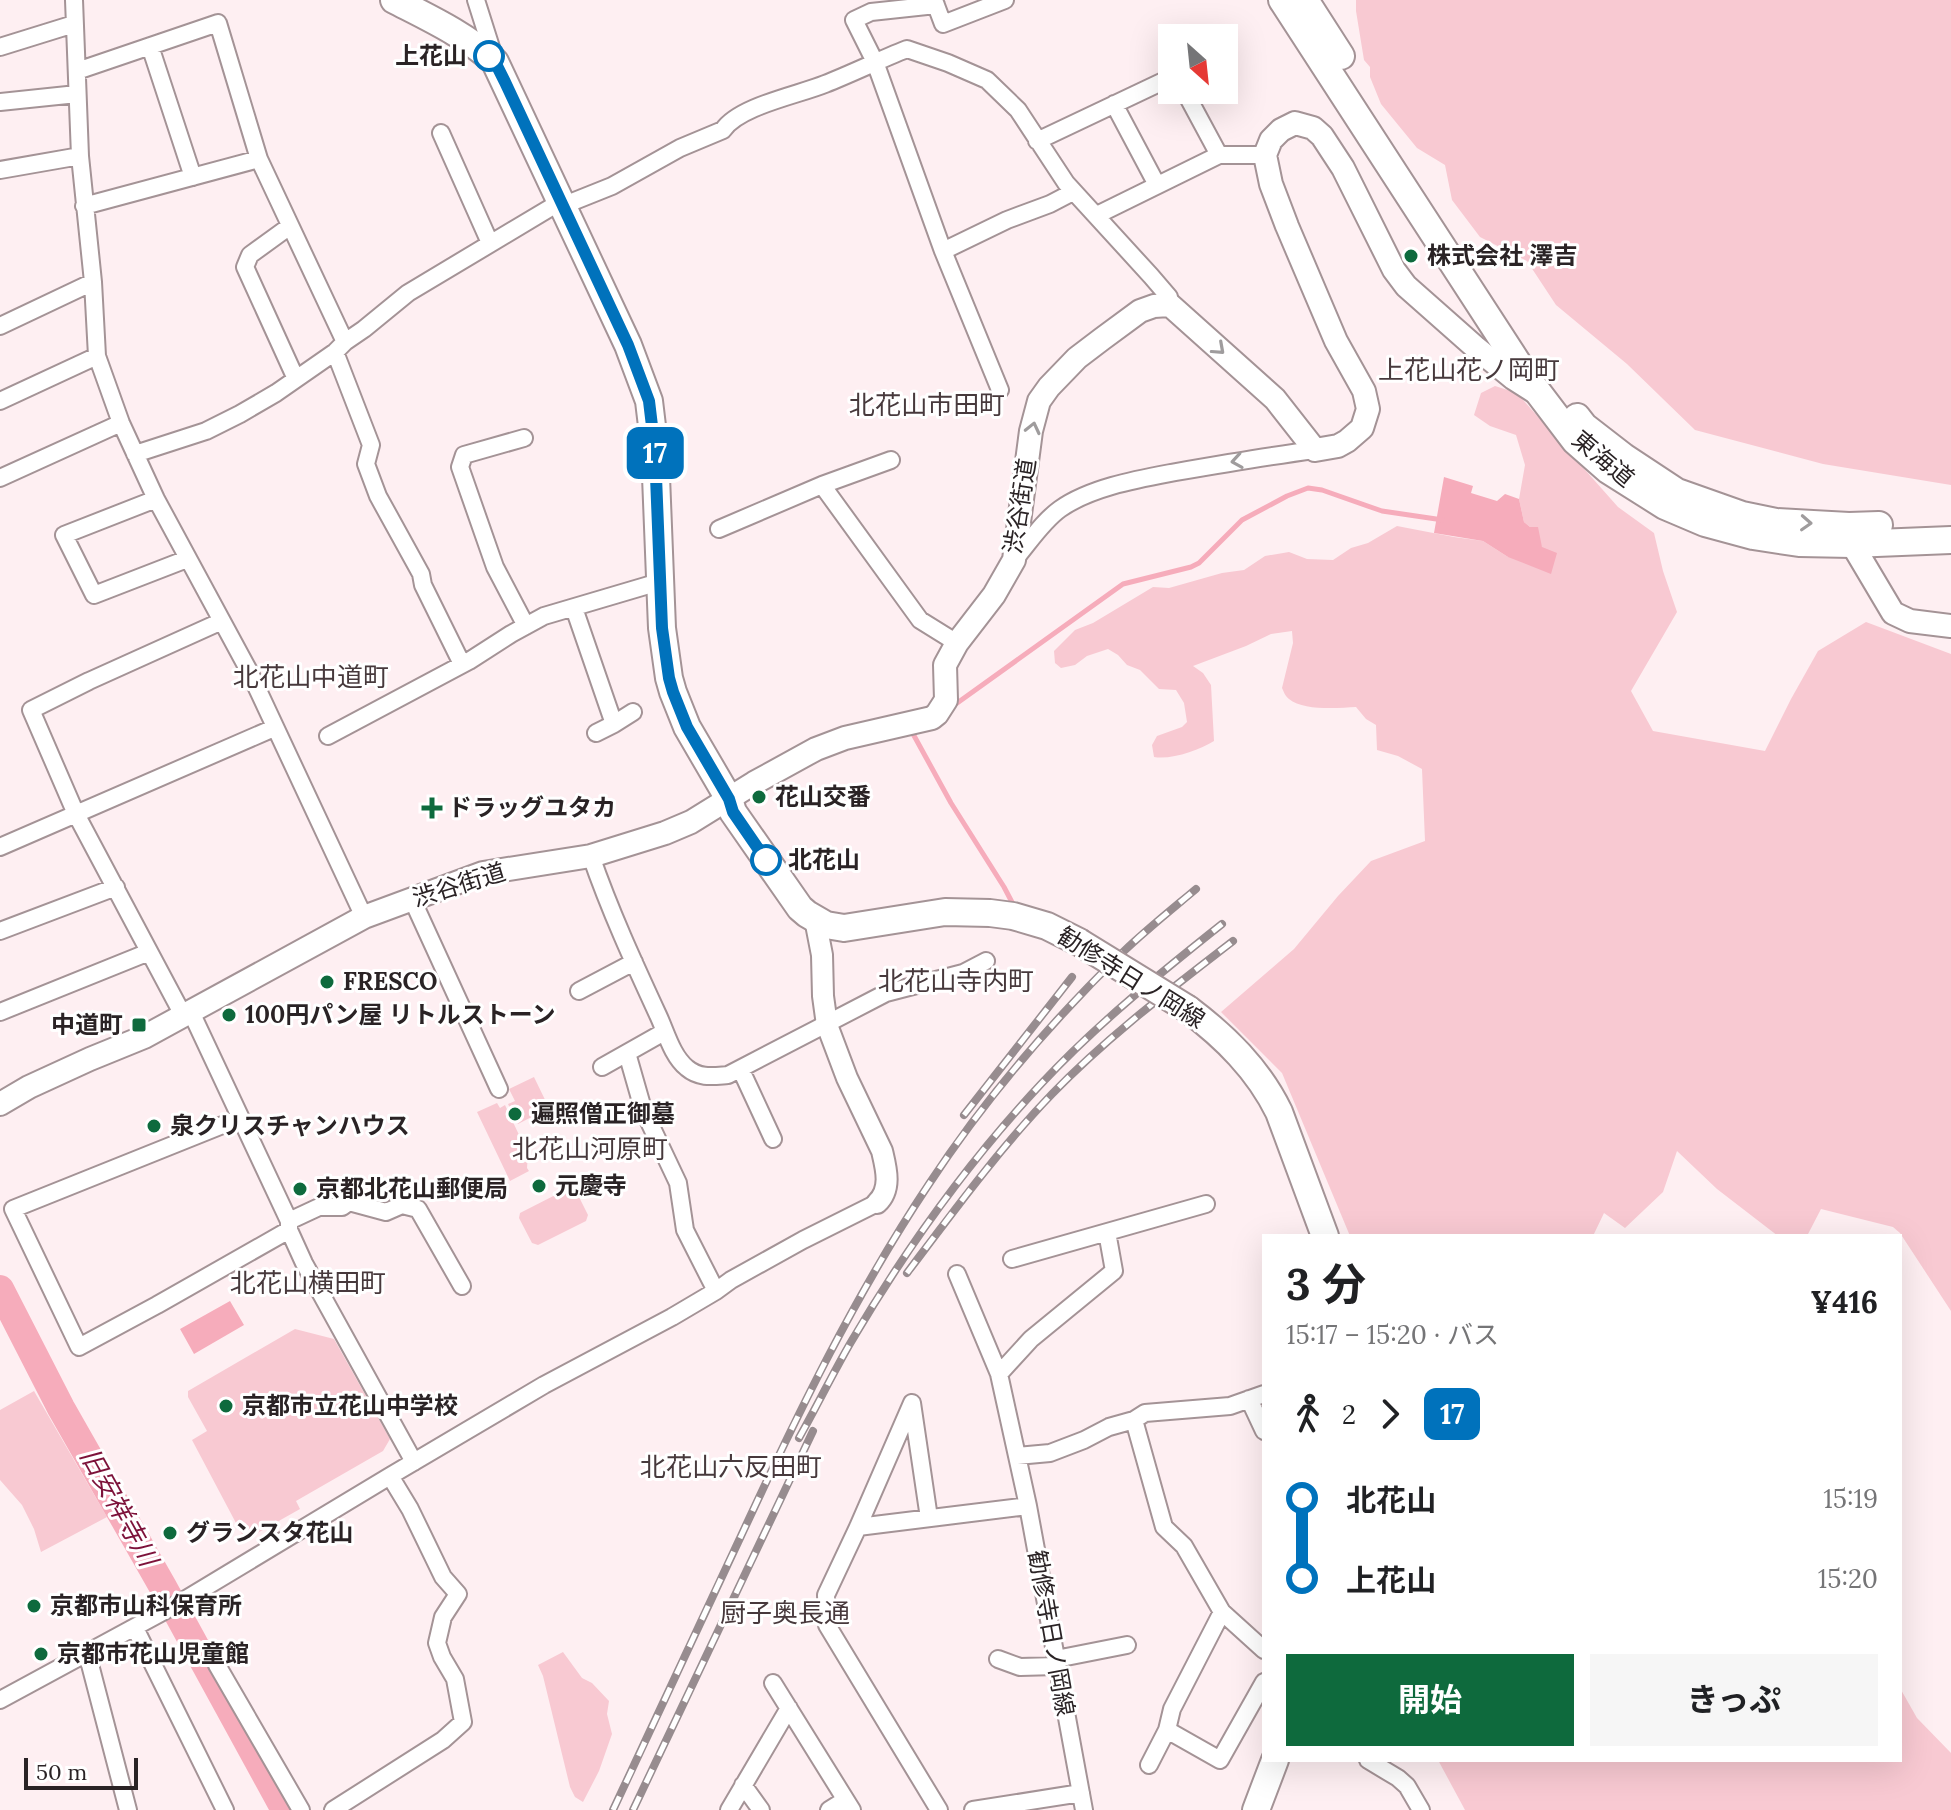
<!DOCTYPE html>
<html lang="ja">
<head>
<meta charset="utf-8">
<style>
  body { margin:0; font-family:Lora,"Noto Sans JP",serif; background:#f6f6f6; color:#202124; height:100vh; display:flex; flex-direction:column; font-size:30px; white-space:nowrap }
  * { box-sizing:border-box; margin:0 }
  p { font-size:26px; color:#757577 }
  .icon { flex:none; width:44px; height:44px; fill:none; stroke:currentColor; stroke-width:2; stroke-linecap:round; stroke-linejoin:round }
  .map { position:relative; flex:1; overflow:hidden }
  .drawer { position:absolute; left:1262px; top:1234px; width:640px; height:528px; display:flex; flex-direction:column; background:#fff; border-radius:0px; box-shadow:0 8px 32px #0002 }
  .drawer>* { flex:none }
  .badge { padding:0 16px; border-radius:12px; font-size:28px; line-height:52px }
  .needle { width:52px; rotate:153deg }
  .buttons { position:absolute; left:1158px; top:24px; display:grid; gap:16px }
  .buttons a { display:grid; place-items:center; width:80px; height:80px; border-radius:0px; background:#fff; box-shadow:0 8px 32px #0002; font-size:40px }
  .scale { position:absolute; left:24px; bottom:20px; width:114px; box-sizing:border-box; padding-left:8px; border:4px solid #2a2325; border-top:0; font-size:22px; line-height:28px; white-space:nowrap; color:#2a2325; -webkit-text-stroke:6px #fff; paint-order:stroke }
  .map>.badge { position:absolute; translate:-50% -50%; box-shadow:0 0 0 4px #fff }
  .legs { display:flex; align-items:center; gap:12px; height:88px; padding:0 24px; font-size:26px }
  .legs p { margin-inline-start:auto }
  .headline { display:flex; align-items:center; justify-content:space-between; height:136px; padding:0 24px }
  h1 { font-size:44px; font-weight:700; line-height:60px }
  .action { display:flex; gap:16px; margin-top:auto; padding:16px 24px }
  .action a { flex:1; height:92px; border-radius:0px; background:#0e6a3d; color:#fff; font-size:32px; font-weight:700; line-height:92px; text-align:center }
  .action a+a { background:#f6f6f6; color:#202124 }
  ul { padding:0 24px; list-style:none }
  li { display:flex; align-items:center; gap:28px; height:80px; font-size:30px }
  li i { display:grid; place-items:center; width:12px; height:100%; margin:0 10px; background:currentColor }
  li i::after { content:''; width:20px; height:20px; margin:-10px; border:6px solid; border-radius:50%; background:#fff }
  li p { margin-inline-start:auto }
  li:first-child i { background:linear-gradient(#0000 50%,currentColor 0) }
  li:last-child i { background:linear-gradient(currentColor 50%,#0000 0) }
  .map>svg:first-child { display:block }
  .green { fill:#f8c9d2 }
  .water { fill:#f6acbb }
  .lines { fill:none; stroke-linecap:round; stroke-linejoin:round }
  .stream { stroke:#f6acbb; stroke-width:5 }
  .river { stroke:#f6acbb; stroke-width:28 }
  .minor-casing { stroke:#a49396; stroke-width:20 }
  .tertiary-casing { stroke:#a49396; stroke-width:24 }
  .secondary-casing { stroke:#a49396; stroke-width:26 }
  .primary-casing { stroke:#a49396; stroke-width:30 }
  .trunk-casing { stroke:#a49396; stroke-width:30 }
  .minor { stroke:#fff; stroke-width:16 }
  .tertiary { stroke:#fff; stroke-width:20 }
  .secondary { stroke:#fff; stroke-width:22 }
  .primary { stroke:#fff; stroke-width:26 }
  .trunk { stroke:#fff; stroke-width:26 }
  .rail-casing { stroke:#978c8f; stroke-width:8 }
  .rail { stroke:#fff; stroke-width:5; stroke-dasharray:15; stroke-linecap:butt }
  .primary-bridge-casing { stroke:#a49396; stroke-width:30; stroke-linecap:butt }
  .primary-bridge { stroke:#fff; stroke-width:26 }
  .oneway { stroke:#9f9c9d }
  .line-1-casing { stroke:#fff; stroke-width:18 }
  .line-1 { stroke:#0072bc; stroke-width:12 }
  .stop-1-dot { fill:#fff; stroke:#0072bc; stroke-width:4 }
  .poi-dot { fill:#0e6a3d; stroke:#fff; stroke-width:3 }
  .labels { text-anchor:middle; stroke-width:6; stroke-linejoin:round; paint-order:stroke }
  .stop-label { font-size:24px; font-weight:bold; fill:#2a2325; stroke:#fff; text-anchor:end }
  .poi-label { font-size:24px; font-weight:bold; fill:#2a2325; stroke:#fff; text-anchor:start }
  .street-label { font-size:24px; fill:#2a2325; stroke:#fff }
  .neighbourhood-label { font-size:26px; fill:#47393c; stroke:#fff }
  .water-label { font-size:26px; font-style:italic; fill:#7d123a; stroke:#fff }
</style>
</head>
<body>
<div class="map">
<svg width="1951" height="1810" viewBox="0 0 1951 1810">
  <rect width="100%" height="100%" fill="#feeff2"/>
  <!-- green -->
  <path class="green" d="M1356 0H1951V485L1823 464 1695 430 1627 364 1556 305 1527 261 1480 237 1452 200 1445 165 1417 148 1381 104 1370 77V67L1364 60 1356 11Z
    M1495 386 1517 393 1618 507 1654 533 1663 571 1677 612 1631 691 1653 731 1765 751 1791 699 1818 651 1866 622 1951 654V1311L1900 1233 1893 1227 1821 1209 1807 1236H1778L1717 1189 1677 1151 1663 1192 1625 1228 1604 1213 1593 1236H1350L1282 1073 1221 1012 1294 949 1338 896 1371 861 1425 841 1422 769 1398 756 1377 750 1376 725 1366 719 1356 707C1338 708 1303 711 1289 699 1285 696 1284 692 1282 688L1293 643 1292 631 1271 634 1246 646 1193 666 1203 673 1211 685 1214 741C1199 750 1172 760 1154 757L1152 745 1157 736 1182 727 1187 722 1184 703 1176 690 1159 689 1140 670 1127 665 1118 655 1108 649 1087 656 1075 665 1061 668 1055 663 1054 651 1075 630 1093 623 1153 587 1169 588 1222 573 1244 570 1265 556 1289 552 1307 559 1333 560 1351 548 1368 543 1397 526 1454 537 1483 541 1508 557 1542 547 1530 527 1524 522 1519 499 1525 465 1516 435 1490 426 1474 415 1481 393Z
    M534 1077 549 1108 518 1124 508 1104 515 1101 509 1089Z
    M497 1103 500 1108 505 1105 528 1154 527 1168 529 1171 510 1181 477 1112Z
    M571 1187 575 1189 588 1215 586 1221 538 1245 532 1243 519 1218 520 1213Z
    M295 1329 334 1339 390 1439 383 1451 296 1501 300 1509 245 1540 192 1440 207 1431 188 1397V1391Z
    M34 1391 107 1517 41 1552 34 1529 22 1505 0 1480V1410Z
    M563 1652 582 1678 592 1683 609 1701 607 1714 612 1734 599 1771 583 1802 575 1797 570 1787 543 1676 538 1665Z
    M1900 1688 1917 1718 1951 1753V1810H1465L1438 1760H1900Z"/>
  <!-- water -->
  <path class="water" d="M1444 477 1473 486 1471 493 1497 501 1505 494 1519 499 1524 522 1530 527H1538L1542 547 1557 553 1551 574 1508 557 1483 541 1434 533Z
    M230 1301 244 1325 194 1354 180 1329Z"/>
  <g class="lines">
    <!-- stream -->
    <path class="stream" d="M953 706 1123 584 1191 567 1199 563 1242 520 1287 496 1308 488 1322 490 1382 511 1443 520
      M917 731 912 732 951 803 1004 887 1014 906"/>
    <!-- river -->
    <path class="river" d="M0 1289 61 1408 163 1587 285 1810"/>
    <defs>
      <path id="minor" d="M74 0 80 156 93 282 97 356 121 423 156 499 249 671 364 917
        M476 0 495 60
        M934 0 943 24 1005 0
        M936 5 871 12 854 20 875 62 943 251 1000 390
        M150 46 193 177
        M0 47 74 24
        M77 71 218 23 259 159 345 342
        M1184 90 1219 155H1265
        M0 102 77 94
        M1114 104 1157 185
        M441 133 490 243
        M1037 141 1172 77
        M0 170 80 156
        M84 206 259 159
        M562 206 612 186 680 148 723 130C739 106 798 95 825 84 853 73 879 60 907 49L948 63 987 80 1018 110 1066 183 1151 276 1169 297 1170 305
        M1097 215 1219 155
        M290 226 250 255 245 267 296 379
        M943 251 1007 220 1050 204 1073 192
        M0 326 93 282
        M335 352 371 445 366 464 378 496 421 574 423 585 462 664
        M0 401 97 356
        M524 438 464 455 460 467 495 567 526 626
        M135 454 206 431 240 414 276 393 335 352 345 342 364 329 408 293 560 202
        M0 478 121 423
        M822 485 920 620 957 643
        M156 499 64 535 94 595 187 559
        M719 529 822 485 891 460
        M1015 559C1029 543 1042 522 1060 509 1091 487 1139 479 1176 472 1222 464 1268 456 1315 450
        M574 608 614 724 596 733
        M614 724 633 712
        M328 736 469 661 511 634 544 616 659 582
        M0 847 274 728
        M591 856C610 911 634 963 658 1015 666 1032 672 1056 687 1068 700 1079 714 1076 728 1075L886 993 963 973 986 961
        M412 899 499 1089
        M0 931 116 887
        M579 991 634 962
        M0 1012 149 952
        M191 1012 289 1221V1230L304 1263 414 1462
        M184 1017 76 814 31 710 89 681 222 621
        M627 1053 643 1109 678 1183 685 1230 716 1291
        M602 1067 664 1032
        M741 1070 773 1139
        M240 1118 13 1209 79 1347 157 1305 289 1230
        M289 1221 319 1207H342L349 1202 386 1212 402 1205 418 1209 462 1286
        M1012 1259 1206 1204
        M957 1274 999 1374 1028 1506 1084 1810
        M999 1374 1031 1339 1114 1271 1107 1232
        M1249 1399 1264 1431
        M1134 1420 1164 1527 1184 1546 1222 1612 1264 1650
        M1017 1456 1050 1453 1084 1440 1109 1427 1134 1420 1145 1413 1230 1406 1264 1394
        M929 1518 912 1403 858 1527 826 1595 827 1625 939 1810
        M858 1527 1028 1506
        M1222 1612 1172 1709 1167 1730 1220 1760 1264 1682
        M135 1628 225 1810
        M87 1653 128 1810
        M998 1659 1020 1667 1057 1666
        M1056 1659 1127 1645
        M217 1665 301 1810
        M773 1683 852 1810
        M0 1700 181 1602 390 1476 544 1385 672 1317 716 1291 731 1280 803 1240 877 1203
        M1368 1760 1398 1778 1407 1786 1421 1810
        M1149 1765 1167 1730
        M743 1785 761 1810
        M333 1810 443 1740 463 1722 455 1679 442 1657 437 1643 443 1617 458 1594 443 1577 410 1509 390 1476
        M729 1810 789 1708
        M829 1810 845 1800
        M973 1810 1081 1793"/>
      <path id="tertiary" d="M815 919 822 955 823 996 827 1025 847 1078 882 1151C886 1168 892 1189 877 1203"/>
      <path id="secondary" d="M1852 544 1893 613 1910 621 1951 626
        M0 1104 29 1087 90 1059 144 1037 364 917 483 873 591 856 665 833 691 822 754 783 816 749 845 738 932 718 937 714 946 700 945 665 957 643 994 595 1014 560 1031 431 1039 401 1049 387 1077 358 1102 339 1140 311 1154 306 1170 305 1275 399 1315 450 1338 446 1347 441 1362 428 1368 409 1364 391 1336 341 1287 226 1271 184 1265 155 1271 140 1281 130 1295 123 1313 128 1322 136 1343 168 1394 270 1406 286 1475 347 1513 378 1535 392"/>
      <path id="primary" d="M394 0C429 18 466 35 495 62L628 345 649 401 655 451 662 628 669 678 673 692 687 727 729 799 733 812 800 908 807 914 826 925 844 928 945 912 990 913 1013 916 1047 926 1079 942
        M1188 1009C1225 1037 1258 1069 1279 1112L1325 1236
        M1256 1810 1275 1760"/>
      <path id="trunk" d="M1282 0 1528 379 1575 441 1608 470 1665 506 1705 523 1753 536 1799 543 1852 544 1951 540
        M1305 0 1341 56
        M1577 417 1584 426 1624 457 1677 492 1742 515 1776 522 1849 526 1879 525"/>
    </defs>
    <!-- minor casing -->
    <use href="#minor" class="minor-casing"/>
    <!-- tertiary casing -->
    <use href="#tertiary" class="tertiary-casing"/>
    <!-- secondary casing -->
    <use href="#secondary" class="secondary-casing"/>
    <!-- primary casing -->
    <use href="#primary" class="primary-casing"/>
    <!-- trunk casing -->
    <use href="#trunk" class="trunk-casing"/>
    <!-- minor -->
    <use href="#minor" class="minor"/>
    <!-- tertiary -->
    <use href="#tertiary" class="tertiary"/>
    <!-- secondary -->
    <use href="#secondary" class="secondary"/>
    <!-- primary -->
    <use href="#primary" class="primary"/>
    <!-- trunk -->
    <use href="#trunk" class="trunk"/>
    <defs>
      <path id="rail" d="M964 1115 1072 977
        M907 1273C953 1212 999 1149 1052 1094 1107 1037 1171 989 1233 941
        M799 1438C817 1406 833 1373 851 1342 905 1250 968 1162 1041 1084 1096 1025 1159 974 1222 924
        M613 1810C656 1719 698 1627 741 1536 797 1415 855 1295 929 1184 984 1100 1051 1022 1123 952 1146 930 1171 910 1196 889
        M633 1810 813 1431"/>
    </defs>
    <!-- rail casing -->
    <use href="#rail" class="rail-casing"/>
    <!-- rail -->
    <use href="#rail" class="rail"/>
    <defs>
      <path id="primary-bridge" d="M1079 942 1188 1009"/>
    </defs>
    <!-- primary-bridge casing -->
    <use href="#primary-bridge" class="primary-bridge-casing"/>
    <!-- primary-bridge -->
    <use href="#primary-bridge" class="primary-bridge"/>
  </g>
  <!-- one-way arrows -->
  <defs><path id="oneway-chevron" d="M-2-3.5L2.5 0L-2 3.5" fill="none" stroke-width="1.6" stroke-linecap="round" stroke-linejoin="round" transform="scale(2)"/></defs>
  <g class="oneway">
    <use href="#oneway-chevron" transform="translate(1219 349) rotate(42)"/>
    <use href="#oneway-chevron" transform="translate(1033 428) rotate(-77)"/>
    <use href="#oneway-chevron" transform="translate(1237 461) rotate(171)"/>
    <use href="#oneway-chevron" transform="translate(1806 523) rotate(3)"/>
  </g>
  <g class="lines">
    <defs>
      <path id="line-1" d="M489 56 495 62 505 82 628 345 649 401 655 451 662 628 669 678 673 692 687 727 729 799 733 812 766 860"/>
    </defs>
    <!-- line-1 casing -->
    <use href="#line-1" class="line-1-casing"/>
    <!-- line-1 -->
    <use href="#line-1" class="line-1"/>
  </g>
  <!-- markers -->
  <g class="stop-1-dot">
    <circle cx="489" cy="56" r="14"/>
    <circle cx="766" cy="860" r="14"/>
  </g>
  <g class="poi-dot">
    <circle cx="1411" cy="256" r="8"/>
    <circle cx="759" cy="797" r="8"/>
    <path d="M428 796h8v8h8v8h-8v8h-8v-8h-8v-8h8z"/>
    <circle cx="327" cy="982" r="8"/>
    <circle cx="229" cy="1015" r="8"/>
    <rect x="131" y="1017" width="16" height="16" rx="4"/>
    <circle cx="515" cy="1114" r="8"/>
    <circle cx="154" cy="1126" r="8"/>
    <circle cx="539" cy="1186" r="8"/>
    <circle cx="300" cy="1189" r="8"/>
    <circle cx="226" cy="1406" r="8"/>
    <circle cx="170" cy="1533" r="8"/>
    <circle cx="34" cy="1606" r="8"/>
    <circle cx="41" cy="1654" r="8"/>
  </g>
  <g class="labels">
    <!-- stop labels -->
    <g class="stop-label">
      <text x="467" y="64">上花山</text>
      <text x="788" y="868" text-anchor="start">北花山</text>
    </g>
    <!-- poi labels -->
    <g class="poi-label">
      <text x="1427" y="264">株式会社 澤吉</text>
      <text x="775" y="805">花山交番</text>
      <text x="448" y="816">ドラッグユタカ</text>
      <text x="343" y="990">FRESCO</text>
      <text x="245" y="1023">100円パン屋 リトルストーン</text>
      <text x="123" y="1033" text-anchor="end">中道町</text>
      <text x="531" y="1122">遍照僧正御墓</text>
      <text x="170" y="1134">泉クリスチャンハウス</text>
      <text x="555" y="1194">元慶寺</text>
      <text x="316" y="1197">京都北花山郵便局</text>
      <text x="242" y="1414">京都市立花山中学校</text>
      <text x="186" y="1541">グランスタ花山</text>
      <text x="50" y="1614">京都市山科保育所</text>
      <text x="57" y="1662">京都市花山児童館</text>
    </g>
    <!-- street labels -->
    <g class="street-label">
      <text transform="translate(1603 459) rotate(40)" y="8">東海道</text>
      <text transform="translate(1020 506) rotate(-81)" y="8">渋谷街道</text>
      <text transform="translate(459 885) rotate(-17)" y="8">渋谷街道</text>
      <text transform="translate(1131 978) rotate(32)" y="8">勧修寺日ノ岡線</text>
      <text transform="translate(1051 1633) rotate(80)" y="8">勧修寺日ノ岡線</text>
    </g>
    <!-- neighbourhood labels -->
    <g class="neighbourhood-label">
      <text x="1469" y="379">上花山花ノ岡町</text>
      <text x="927" y="414">北花山市田町</text>
      <text x="311" y="686">北花山中道町</text>
      <text x="956" y="990">北花山寺内町</text>
      <text x="590" y="1158">北花山河原町</text>
      <text x="308" y="1292">北花山横田町</text>
      <text x="731" y="1476">北花山六反田町</text>
      <text x="785" y="1622">厨子奥長通</text>
    </g>
    <!-- water labels -->
    <g class="water-label">
      <text transform="translate(119 1507) rotate(61)" y="9">旧安祥寺川</text>
    </g>
  </g>
</svg>
<div class="buttons">
<a><svg class="needle" viewBox="-14 -14 28 28"><path d="M0-13l5 13h-10z" fill="#e53935"/><path d="M0 13l5-13h-10z" fill="#757577"/></svg></a>
</div>
<div class="scale">50 m</div>
<b class="badge" style="left:655px;top:453px;background:#0072bc;color:#fff">17</b>
<section class="drawer">
<div class="headline"><div><h1>3 分</h1><p>15:17 – 15:20 · バス</p></div><b>¥416</b></div>
<div class="legs"><svg class="icon" aria-label="walk" viewBox="0 0 24 24"><circle cx="13" cy="4" r="2"/><path d="M13 8l-2 6 4 7M11 14l-3 7M7 12l3-4h3l4 4"/></svg>2<svg class="icon" aria-label="forward" viewBox="0 0 24 24"><path d="M9 5l7 7-7 7"/></svg><b class="badge" style="background:#0072bc;color:#fff">17</b></div>
<ul>
<li><i style="color:#0072bc"></i><b>北花山</b><p>15:19</p></li>
<li><i style="color:#0072bc"></i><b>上花山</b><p>15:20</p></li>
</ul>
<div class="action"><a>開始</a><a>きっぷ</a></div>
</section>
</div>
</body>
</html>
